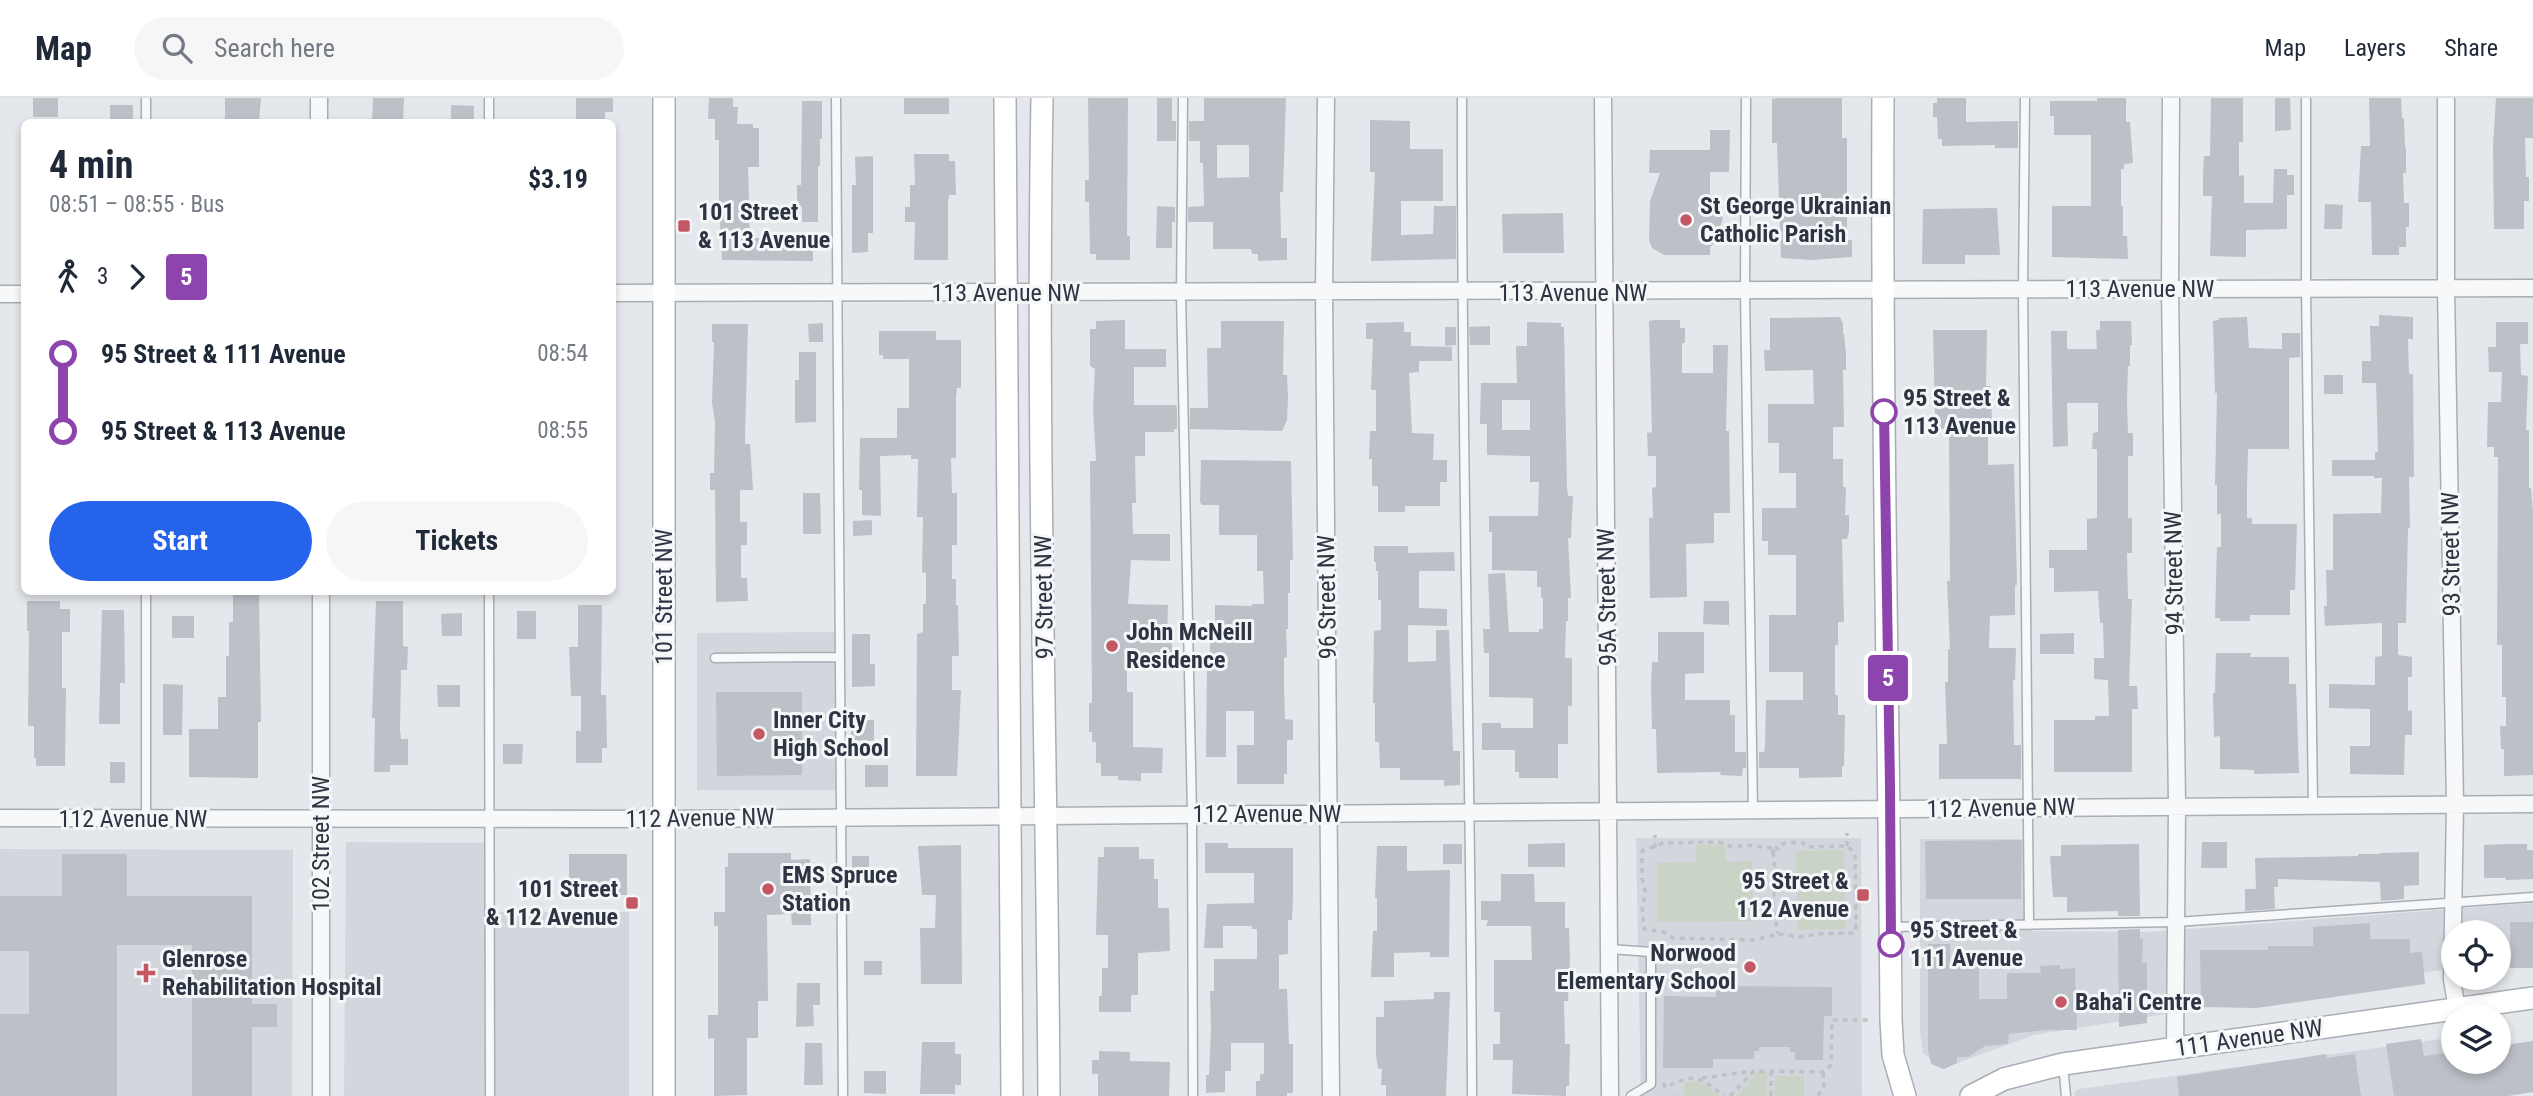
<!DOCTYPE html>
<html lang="en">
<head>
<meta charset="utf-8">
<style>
  body { margin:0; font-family:"Roboto Condensed",sans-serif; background:#f6f6f7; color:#1f2937; height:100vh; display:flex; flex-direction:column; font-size:26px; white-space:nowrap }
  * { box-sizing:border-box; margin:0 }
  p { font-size:23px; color:#747a83 }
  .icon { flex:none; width:38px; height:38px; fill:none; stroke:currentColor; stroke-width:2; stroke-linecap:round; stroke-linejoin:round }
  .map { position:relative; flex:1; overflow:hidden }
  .side { position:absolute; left:21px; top:21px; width:595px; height:476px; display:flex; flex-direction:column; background:#fff; border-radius:10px; box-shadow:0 4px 10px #0003 }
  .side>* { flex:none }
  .badge { padding:0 14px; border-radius:5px; font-size:24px; line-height:46px }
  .tools { position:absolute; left:2441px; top:822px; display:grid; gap:14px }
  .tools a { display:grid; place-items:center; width:70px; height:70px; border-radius:50%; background:#fff; box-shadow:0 4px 10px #0003; font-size:35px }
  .map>.badge { position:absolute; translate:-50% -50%; box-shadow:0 0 0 4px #fff }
  .legs { display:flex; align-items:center; gap:10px; height:77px; padding:0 28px; font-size:23px }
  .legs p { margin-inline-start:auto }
  .headline { display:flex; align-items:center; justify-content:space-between; height:119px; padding:0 28px }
  h1 { font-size:38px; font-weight:700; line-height:52px }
  .action { display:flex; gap:14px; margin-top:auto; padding:14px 28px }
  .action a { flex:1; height:80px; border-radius:42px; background:#2563eb; color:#fff; font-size:28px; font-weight:700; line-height:80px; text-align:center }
  .action a+a { background:#f6f6f7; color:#1f2937 }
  ul { padding:0 28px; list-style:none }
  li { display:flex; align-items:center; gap:24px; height:77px; font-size:26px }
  li i { display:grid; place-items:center; width:10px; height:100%; margin:0 9px; background:currentColor }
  li i::after { content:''; width:18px; height:18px; margin:-9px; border:5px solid; border-radius:50%; background:#fff }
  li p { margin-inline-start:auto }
  li:first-child i { background:linear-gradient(#0000 50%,currentColor 0) }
  li:last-child i { background:linear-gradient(currentColor 50%,#0000 0) }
  header { display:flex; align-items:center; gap:42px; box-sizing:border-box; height:98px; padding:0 35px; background:#fff; border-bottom:2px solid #e0e1e3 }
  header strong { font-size:33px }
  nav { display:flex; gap:38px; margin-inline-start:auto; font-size:24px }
  .search { width:490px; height:63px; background:#f6f6f7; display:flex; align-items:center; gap:18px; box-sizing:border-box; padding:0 24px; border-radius:38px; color:#747a83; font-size:26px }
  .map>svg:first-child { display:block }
  .built { fill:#d3d6dd }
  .green { fill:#c9d4c6 }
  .building { fill:#bcc0c7; fill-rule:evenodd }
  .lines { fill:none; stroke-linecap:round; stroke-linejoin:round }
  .lane-casing { stroke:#a9aeb5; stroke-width:11 }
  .street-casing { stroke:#a9aeb5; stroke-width:19 }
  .secondary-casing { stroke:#a9aeb5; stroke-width:24 }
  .path { stroke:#bec1c6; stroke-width:3.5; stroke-dasharray:5 5; stroke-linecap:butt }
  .lane { stroke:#f7f8f9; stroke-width:8 }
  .street { stroke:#f7f8f9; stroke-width:16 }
  .secondary { stroke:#fff; stroke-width:21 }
  .line-1-casing { stroke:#fff; stroke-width:16 }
  .line-1 { stroke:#8e44ad; stroke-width:10 }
  .poi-dot { fill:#c35764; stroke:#f4f6f8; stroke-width:2.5 }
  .stop-1-dot { fill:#fff; stroke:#8e44ad; stroke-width:3.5 }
  .labels { text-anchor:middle; stroke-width:6; stroke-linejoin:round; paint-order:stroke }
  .poi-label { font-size:24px; font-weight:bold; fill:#2d3442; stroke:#f4f6f8; text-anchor:start }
  .street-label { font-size:24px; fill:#2d3442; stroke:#f4f6f8 }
  .stop-label { font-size:24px; font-weight:bold; fill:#2d3442; stroke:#f4f6f8; text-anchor:start }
</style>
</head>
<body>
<header>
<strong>Map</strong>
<div class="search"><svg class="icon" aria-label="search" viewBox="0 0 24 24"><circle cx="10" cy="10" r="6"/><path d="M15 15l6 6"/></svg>Search here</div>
<nav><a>Map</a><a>Layers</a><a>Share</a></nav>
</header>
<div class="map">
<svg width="2533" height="998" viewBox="0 0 2533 998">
  <rect width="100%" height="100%" fill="#e4e7eb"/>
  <!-- built -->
  <path class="built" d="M835 534 837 692H697V535Z
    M1636 740H1861L1862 998H1641Z
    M1920 741H2028L2033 833 2148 834 2533 805V857L2499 863V835H2454L2453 870 2034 937 1941 971 1923 955 1920 933Z
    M346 744 485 745V998H344Z
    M0 751 293 752 292 998H0Z
    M495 814H629V998H494Z
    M2448 940 2456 998H2075L2074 994 2079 991Z"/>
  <!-- green -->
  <path class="green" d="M1696 747H1725V764L1752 763 1753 823 1658 824 1657 765 1696 764Z
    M1844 752 1845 831 1798 832 1796 753Z
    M1758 974H1767V998H1737Z
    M1775 978H1804V998H1774Z
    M1684 984H1701L1719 998H1660L1684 997Z"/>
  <!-- building -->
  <path class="building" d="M33 0H58V19H33Z
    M225 0H261L259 24H225Z
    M373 0H404L403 24H372Z
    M576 0H613V14H605V23H576Z
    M709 0H733V9H738L737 26H753V30H759V69H748L750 140H813V163L722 162 719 104V42H715V21H708Z
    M904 0H949V16H904Z
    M1088 0H1128L1127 138H1130V162H1096V156H1090L1089 104H1085V82H1089Z
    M1157 0H1172V23H1176V43H1157Z
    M1204 0H1286L1283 94H1280L1281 140H1287V162L1258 163V156H1252L1251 151H1213V124H1188V109L1204 108 1203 65H1200V43H1189V23H1204ZM1217 47H1249V79L1217 80Z
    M1779 0H1842V40H1847V142H1852V159L1811 162 1781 160 1777 45H1772V1Z
    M1937 0H1966V24L2018 23V50H1995V47L1942 48V41H1938L1937 19H1933V5H1937Z
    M2097 0H2126V24H2130L2133 65 2124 66V71H2121V108H2123V138H2127L2128 161 2052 159V108H2091V37H2054V18H2050V3H2097Z
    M2211 0H2243V44H2239V78L2244 77V105H2273L2274 71H2287V77H2294V97H2287V131L2246 132V159L2210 158 2212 98H2203V78L2204 58H2210Z
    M2275 0H2290L2291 32 2275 33Z
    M2369 0H2401L2402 20H2404L2405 49H2406V75H2403L2404 105H2409V129H2406V149H2399V157H2372L2371 104H2358L2361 48H2370Z
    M2496 0H2533V40H2525L2526 79H2529V103H2524V131H2494L2493 48Z
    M802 3H822V41H820V68H818V124H802V109H797V87H801Z
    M110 7H133V24H110Z
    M451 7 474 8V24H451Z
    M1370 22 1410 23V51H1443V103H1401V137L1433 136 1434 108H1456V161L1371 163 1375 74H1370Z
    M1710 32H1730L1729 74H1710V96L1717 102V111L1723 121 1717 136 1718 142 1710 149V157H1664L1652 150 1649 142 1650 103 1660 75H1649L1650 52H1710Z
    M914 56H949V63H955L956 97H949L948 105V162H914L915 124H905V109H910V87H915Z
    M873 58V135H868V154L852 155V87H856L855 59Z
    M2325 106 2343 107 2342 131H2324Z
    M1157 108 1175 109V124H1172V150H1156Z
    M1997 110 2000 157H1965V166H1922L1923 111Z
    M1563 115 1564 155H1503L1502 116Z
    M2379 217 2413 219V241H2408L2409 276H2413L2414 379H2409L2410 430H2408L2406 525H2398V557L2412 559V579H2408V613L2412 612V637H2405L2404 677 2350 676V648H2370V611L2329 610V586L2375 587V559L2382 558V525L2325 528 2324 508H2327L2326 472H2333V416L2381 415 2382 380H2374V378H2332V362H2375V354H2378L2376 285H2362V263H2371L2370 228H2379Z
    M1840 219 1843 226V236H1844L1846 255V272H1843L1844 329H1833V361H1843V389H1846L1845 417H1849V434L1847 441H1842L1844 524H1838V547H1835V597H1838V617H1845L1844 668H1842V679L1799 680V670H1759V654H1764L1765 650 1766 602H1803V574H1769V517H1796V457H1768V443H1762V410H1796V375H1779V345H1768V306H1814L1813 272 1765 273 1764 252H1770V220Z
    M2247 219 2249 250 2282 251V235H2300V259L2289 260V351H2248L2247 387V420H2252V426H2297L2295 492H2290V517H2250V523H2220V520H2215L2217 449H2221V416H2217V387H2215L2217 295H2215L2213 223 2219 222V220Z
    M1125 222V251H1166V269H1134V307H1176L1177 310V331H1174V334H1145V358H1135L1136 405H1132L1133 436H1170V463L1131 462 1128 506 1168 507 1167 535H1172V561H1127V594H1133V649L1163 650 1162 675H1141V683L1118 682V678H1101V665H1096V644H1092V634H1089V605H1092L1090 363H1096L1093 310 1095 271 1090 268V231H1096V223Z
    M1655 222H1680V230H1685V245H1682V275H1713V247H1728L1726 333H1729L1730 415H1714V445L1686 446 1687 499 1650 500 1649 420H1653L1652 390 1656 389V358H1648L1647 335 1652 334 1649 223Z
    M1221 223H1284L1283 277H1287L1288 299 1287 322 1282 333 1190 331V310H1208L1207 250H1221Z
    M2100 223H2131L2132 247H2130V268H2128L2127 305 2128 335H2133V358H2128V420H2132V455H2127L2128 501H2132L2129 588H2137L2138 611H2132V674H2054V622H2095V618H2109L2108 582 2094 581V560H2104L2103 525H2100L2098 493 2054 494V470H2049V452H2087V421L2097 420V351H2092L2093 335 2098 334V305H2067L2068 348 2053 349 2051 233H2067V251H2097L2096 232H2100Z
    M1404 224V234H1411V248L1452 249V263H1419V274L1409 275 1412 335 1434 336 1433 362H1447V384H1440V408H1405V414H1378V388H1372V361H1369L1370 333H1376V292H1371L1373 241H1366V225Z
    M1527 224 1561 225V229H1564L1567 390 1568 398H1573L1571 440H1568L1571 500H1568V523H1566L1565 560H1572V608H1568V646H1558V680H1519V674H1515V652H1482V625H1501V630H1533V600L1489 599V555H1484L1483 531H1490L1488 476 1505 475 1509 534H1539V531H1543V500H1541V489H1537V473L1492 472V434H1489V418H1538L1539 384H1530V358L1487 357V326H1480L1481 285H1517L1516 248H1527ZM1502 302H1530V332H1502Z
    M2496 224H2528V246H2520L2521 277 2528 278 2526 332H2529V390H2531L2533 415V677L2504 678V651H2501L2500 628H2506V599H2502V547H2497L2498 359H2494V349H2487L2488 304H2501L2502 274H2489L2488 249H2496Z
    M823 225V244H809L808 226Z
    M712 226H748L745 339V346H750L753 392H740V424H747V447H741V480H747L748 503 716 504 715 392H710V375H714L715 323 712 305 714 244H712Z
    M1490 228V247H1470L1469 229Z
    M1445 229H1456V247L1445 248Z
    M1933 232H1987L1986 288H1991L1992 331H1988V367L2014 366 2017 487H2015V517L1990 518 1989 550H2016L2015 582H2013L2014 647H2021V681H1939V646H1947L1945 584H1948V551H1950L1947 483H1950L1949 331H1937V316H1935Z
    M879 233H936V242H961V290H957L956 299V360H951L952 395H957V447H952V481H956V507H958L959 558H952V592H961L957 678H916L917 536 923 534V506H926V475L922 474 923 419H917L918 361H911V357L880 358 881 418 862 417V392H859L860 340H897V310H909V261H883V257H879Z
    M799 254H816V324L795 325V282H799Z
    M2324 277H2343V296H2324Z
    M1201 362 1291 363 1293 462H1290V495H1288V531H1286L1287 559 1284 560V590L1285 621 1293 622V642H1287V676H1284V686H1237V647H1254V613H1226V659H1206L1207 564H1210V535H1215V507L1252 508V506H1264L1263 473H1257V437H1219V407H1202L1200 404Z
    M803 395H820L821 436H803Z
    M872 422V437L853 438V423Z
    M1374 448H1408V455L1454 454 1455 473H1419V510L1447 511V528L1408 527V564L1436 563V532H1449L1453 653H1460V687L1444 688V682H1400V670H1380L1379 644H1375V605H1373L1374 533 1381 532V502H1378V473H1376V464H1374Z
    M233 494H259L261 624H258V680L189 679V631H218V599H226V558H229V524H233Z
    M27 503H60V511H70V534H62V590H66L65 668H36V660H34V628H28L29 533H27Z
    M376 503H403V548L408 549 407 572H401L400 631 401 641H408V667H390V674H374L375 620H372Z
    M1704 503H1729V527L1703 526Z
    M578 507H602L601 597H606L607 650H602V665H576V633H581V598H571L569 549H578Z
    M102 512H124L125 585H120V626H99Z
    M517 513H536V541H517Z
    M462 515V538H442L441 516Z
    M172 518H194V540H172Z
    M1658 534H1704V575L1685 576V602H1730V617H1735V654H1746V670H1743L1742 678 1720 677 1721 674 1657 675 1656 631H1652L1651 589 1652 564H1658Z
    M2074 535V556H2040V536Z
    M852 536H870V566H875V588L852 589Z
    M2216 555H2251L2250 559H2289V586H2296L2299 675 2254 676V672L2220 671V638L2214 639 2213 595H2215Z
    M163 586 183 587 182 637H163Z
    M437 587H460V609H438Z
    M716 594H802V677L717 678Z
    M851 622H874V643L851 642Z
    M503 646H523L522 666H503Z
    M110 664H125V685H110Z
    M865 667H888V689H865Z
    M2022 742 2021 801H1926L1925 743Z
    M2202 744H2227V770H2201Z
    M1205 745H1228V750H1293V800L1292 822H1288V856L1279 857V891H1287L1289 946H1293V995H1287V998H1256V983H1260V976H1264V945H1231V973H1225V994L1206 995V977H1209L1211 931 1210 893H1214V861H1257V831H1252V828H1223V850H1204L1207 806 1254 805V775H1205Z
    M1565 745V769H1528V746Z
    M1443 746H1462V766H1443Z
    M2139 746 2140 818H2118V813L2067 814V799H2053L2050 758H2061V747Z
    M2506 746H2527V752H2533V781L2506 782V780H2484V747Z
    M961 747 962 886H921L920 830H935L936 797H922L918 748Z
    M1377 748H1407V773L1450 772 1449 859H1430V854L1394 855V879H1371L1373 833H1377V800H1375Z
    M1104 749H1139V761H1154V781H1158V810H1169L1170 853 1138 855V897H1131V914H1099V898H1102V870H1108V837H1096L1098 759H1104Z
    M2419 754V787L2404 788V801L2381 803 2380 784 2278 781V789H2274L2275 811 2245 813V791H2256L2255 760 2358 758V756H2380V755Z
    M728 755H791V762L810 761 811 827H792L791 816 767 817 768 903H758V940H747V997L714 998V940L708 941V917H718V828H714V814H725V769H728Z
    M62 756H127V798H252V906H277V929H252V998H192V847H117V998H0V916H29V853H0V798H62Z
    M569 756H627V797H569Z
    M852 758H869V773H852Z
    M1501 776H1534L1535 804H1565V830H1569L1570 861 1568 903H1564L1565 946H1570L1569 988H1566V998L1512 996 1513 962H1493V946H1500V914H1494V862H1532L1531 828H1486L1488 822H1481V803H1501Z
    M2510 824H2533V870H2510Z
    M2370 825V841H2410V855L2422 854 2425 886 2256 910 2201 909 2200 852H2268V848H2313V829Z
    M2140 831V841H2143L2142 865H2147V925L2119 929 2118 832Z
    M1928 846H1950V866H1979V901H2007V875H2041L2040 868 2060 867V871L2075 870 2077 932H2047L2009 936 2008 946 1985 948 1968 959H1957V965L1944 971 1931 966 1928 952Z
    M864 863H882V877H864Z
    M797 885H820V907H813L814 928 796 929Z
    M1716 888 1832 889V918H1824L1823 962H1795V954H1790V949H1759V953H1754V961H1713V970H1663L1664 898 1716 899Z
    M1434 894H1450L1446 998H1386V987H1381L1382 971H1378L1376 956V919H1384V903L1434 901Z
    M2421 941 2424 958 2454 954V964H2499V948L2533 943V994L2508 998H2394L2386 946Z
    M922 944H955V956H961V987H955V996H920Z
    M805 945H822L823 987H804Z
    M1099 953 1130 954V963L1170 964 1169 998H1098V976H1092V962H1099Z
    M2326 956 2327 960 2355 956 2361 998H2179L2177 979Z
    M864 973H886V996L864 995Z"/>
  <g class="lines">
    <defs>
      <path id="lane" d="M146 0V24
        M836 0 843 998
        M1183 0 1181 195 1192 716 1193 998
        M1462 0C1461 333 1471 665 1472 998
        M1746 0 1745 194 1753 713
        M2025 0 2023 191 2029 827
        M2306 0V190L2313 707
        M489 24V0
        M146 494V722
        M489 494 490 998
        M715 560 840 559
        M1891 829 2176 824 2533 799
        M1610 851 1651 854V986L1631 998
        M2063 966 2066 998"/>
      <path id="street" d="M319 0V24
        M1326 0 1324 195 1331 998
        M1603 0 1610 998
        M2171 0 2170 191 2177 707 2175 951
        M2446 0V190L2455 706 2452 882 2457 911
        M612 195C1253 199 1893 191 2533 190
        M0 196H24
        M321 494V998
        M0 720 664 721 2533 706"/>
      <path id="secondary" d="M664 0V998
        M1005 0 1012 998
        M1042 0C1036 333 1047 665 1049 998
        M1883 0C1881 307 1889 615 1891 922L1893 957 1905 998
        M1971 998 2004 981 2063 966 2533 900"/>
    </defs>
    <!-- lane casing -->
    <use href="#lane" class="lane-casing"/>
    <!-- street casing -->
    <use href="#street" class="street-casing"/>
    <!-- secondary casing -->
    <use href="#secondary" class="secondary-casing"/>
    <!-- path -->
    <path class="path" d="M1847 748V735
      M1775 749 1779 752 1775 755 1772 752Z
      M1655 750V737
      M1772 750 1746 747 1732 749 1719 744 1662 745C1656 751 1648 748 1642 753V780L1646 796 1642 809 1644 831 1664 834 1673 840 1755 842 1778 836 1800 839 1818 836 1854 835 1856 833 1855 755 1847 748 1806 749 1803 745C1793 744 1784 743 1777 750
      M1773 754 1776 780 1773 806 1778 836
      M1771 973V998
      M1702 980 1753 973
      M1663 985 1666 990C1695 973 1700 980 1724 998
      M1730 998 1754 973 1823 974 1831 967 1832 922H1868
      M1818 998 1824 988 1823 974"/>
    <!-- lane -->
    <use href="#lane" class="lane"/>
    <!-- street -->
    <use href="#street" class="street"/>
    <!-- secondary -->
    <use href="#secondary" class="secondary"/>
  </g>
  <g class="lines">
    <defs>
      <path id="line-1" d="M1884 314 1890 687 1891 846"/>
    </defs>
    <!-- line-1 casing -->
    <use href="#line-1" class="line-1-casing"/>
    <!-- line-1 -->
    <use href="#line-1" class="line-1"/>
  </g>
  <!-- markers -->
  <g class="poi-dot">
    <circle cx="1686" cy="122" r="7"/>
    <rect x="677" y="121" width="14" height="14" rx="3.5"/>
    <circle cx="1112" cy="548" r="7"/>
    <circle cx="759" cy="636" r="7"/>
    <circle cx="768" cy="791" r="7"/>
    <rect x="1856" y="790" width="14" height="14" rx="3.5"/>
    <rect x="625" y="798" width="14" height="14" rx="3.5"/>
    <circle cx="1750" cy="869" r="7"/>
    <path d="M142.5 864.5h7v7h7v7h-7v7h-7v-7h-7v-7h7z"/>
    <circle cx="2061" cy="904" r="7"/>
  </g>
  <g class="stop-1-dot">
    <circle cx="1884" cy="314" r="12"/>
    <circle cx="1891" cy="846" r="12"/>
  </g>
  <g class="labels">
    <!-- poi labels -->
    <g class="poi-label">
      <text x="1700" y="116">St George Ukrainian<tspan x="1700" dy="28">Catholic Parish</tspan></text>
      <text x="698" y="122">101 Street<tspan x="698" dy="28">&amp; 113 Avenue</tspan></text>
      <text x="1126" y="542">John McNeill<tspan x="1126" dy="28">Residence</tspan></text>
      <text x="773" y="630">Inner City<tspan x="773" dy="28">High School</tspan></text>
      <text x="782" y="785">EMS Spruce<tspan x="782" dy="28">Station</tspan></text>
      <text x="1849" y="791" text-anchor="end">95 Street &amp;<tspan x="1849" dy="28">112 Avenue</tspan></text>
      <text x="618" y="799" text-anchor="end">101 Street<tspan x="618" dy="28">&amp; 112 Avenue</tspan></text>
      <text x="1736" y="863" text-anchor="end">Norwood<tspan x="1736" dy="28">Elementary School</tspan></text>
      <text x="162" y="869">Glenrose<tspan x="162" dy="28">Rehabilitation Hospital</tspan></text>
      <text x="2075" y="912">Baha'i Centre</text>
    </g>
    <!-- street labels -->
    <g class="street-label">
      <text x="2140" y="199">113 Avenue NW</text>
      <text x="1006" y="203">113 Avenue NW</text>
      <text x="1573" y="203">113 Avenue NW</text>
      <text transform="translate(2451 456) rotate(-91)" y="8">93 Street NW</text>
      <text transform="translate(2174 475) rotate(-91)" y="8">94 Street NW</text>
      <text transform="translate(664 499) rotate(-90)" y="8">101 Street NW</text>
      <text transform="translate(1044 499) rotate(-91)" y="8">97 Street NW</text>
      <text transform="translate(1327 499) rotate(-91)" y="8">96 Street NW</text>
      <text transform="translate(1607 499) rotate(-91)" y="8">95A Street NW</text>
      <text transform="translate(2001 710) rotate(-1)" y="8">112 Avenue NW</text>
      <text x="1267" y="724">112 Avenue NW</text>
      <text transform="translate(700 720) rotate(-1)" y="8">112 Avenue NW</text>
      <text x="133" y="729">112 Avenue NW</text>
      <text transform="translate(321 746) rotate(-90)" y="8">102 Street NW</text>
      <text transform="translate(2249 940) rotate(-8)" y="8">111 Avenue NW</text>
    </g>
    <!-- stop labels -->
    <g class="stop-label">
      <text x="1903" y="308">95 Street &amp;<tspan x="1903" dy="28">113 Avenue</tspan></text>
      <text x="1910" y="840">95 Street &amp;<tspan x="1910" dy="28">111 Avenue</tspan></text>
    </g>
  </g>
</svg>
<div class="tools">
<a><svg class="icon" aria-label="locate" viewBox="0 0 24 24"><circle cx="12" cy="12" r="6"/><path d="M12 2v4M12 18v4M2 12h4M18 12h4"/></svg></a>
<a><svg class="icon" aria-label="layers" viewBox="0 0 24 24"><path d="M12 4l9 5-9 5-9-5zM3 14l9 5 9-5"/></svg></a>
</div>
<b class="badge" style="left:1888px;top:580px;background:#8e44ad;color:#fff">5</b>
<section class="side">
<div class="headline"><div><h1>4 min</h1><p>08:51 – 08:55 · Bus</p></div><b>$3.19</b></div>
<div class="legs"><svg class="icon" aria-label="walk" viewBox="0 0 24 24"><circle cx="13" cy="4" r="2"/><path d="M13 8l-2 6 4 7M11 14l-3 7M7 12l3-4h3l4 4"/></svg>3<svg class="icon" aria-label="forward" viewBox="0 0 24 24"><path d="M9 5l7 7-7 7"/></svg><b class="badge" style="background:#8e44ad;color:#fff">5</b></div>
<ul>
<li><i style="color:#8e44ad"></i><b>95 Street &amp; 111 Avenue</b><p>08:54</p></li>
<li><i style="color:#8e44ad"></i><b>95 Street &amp; 113 Avenue</b><p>08:55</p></li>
</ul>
<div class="action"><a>Start</a><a>Tickets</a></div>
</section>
</div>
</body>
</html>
